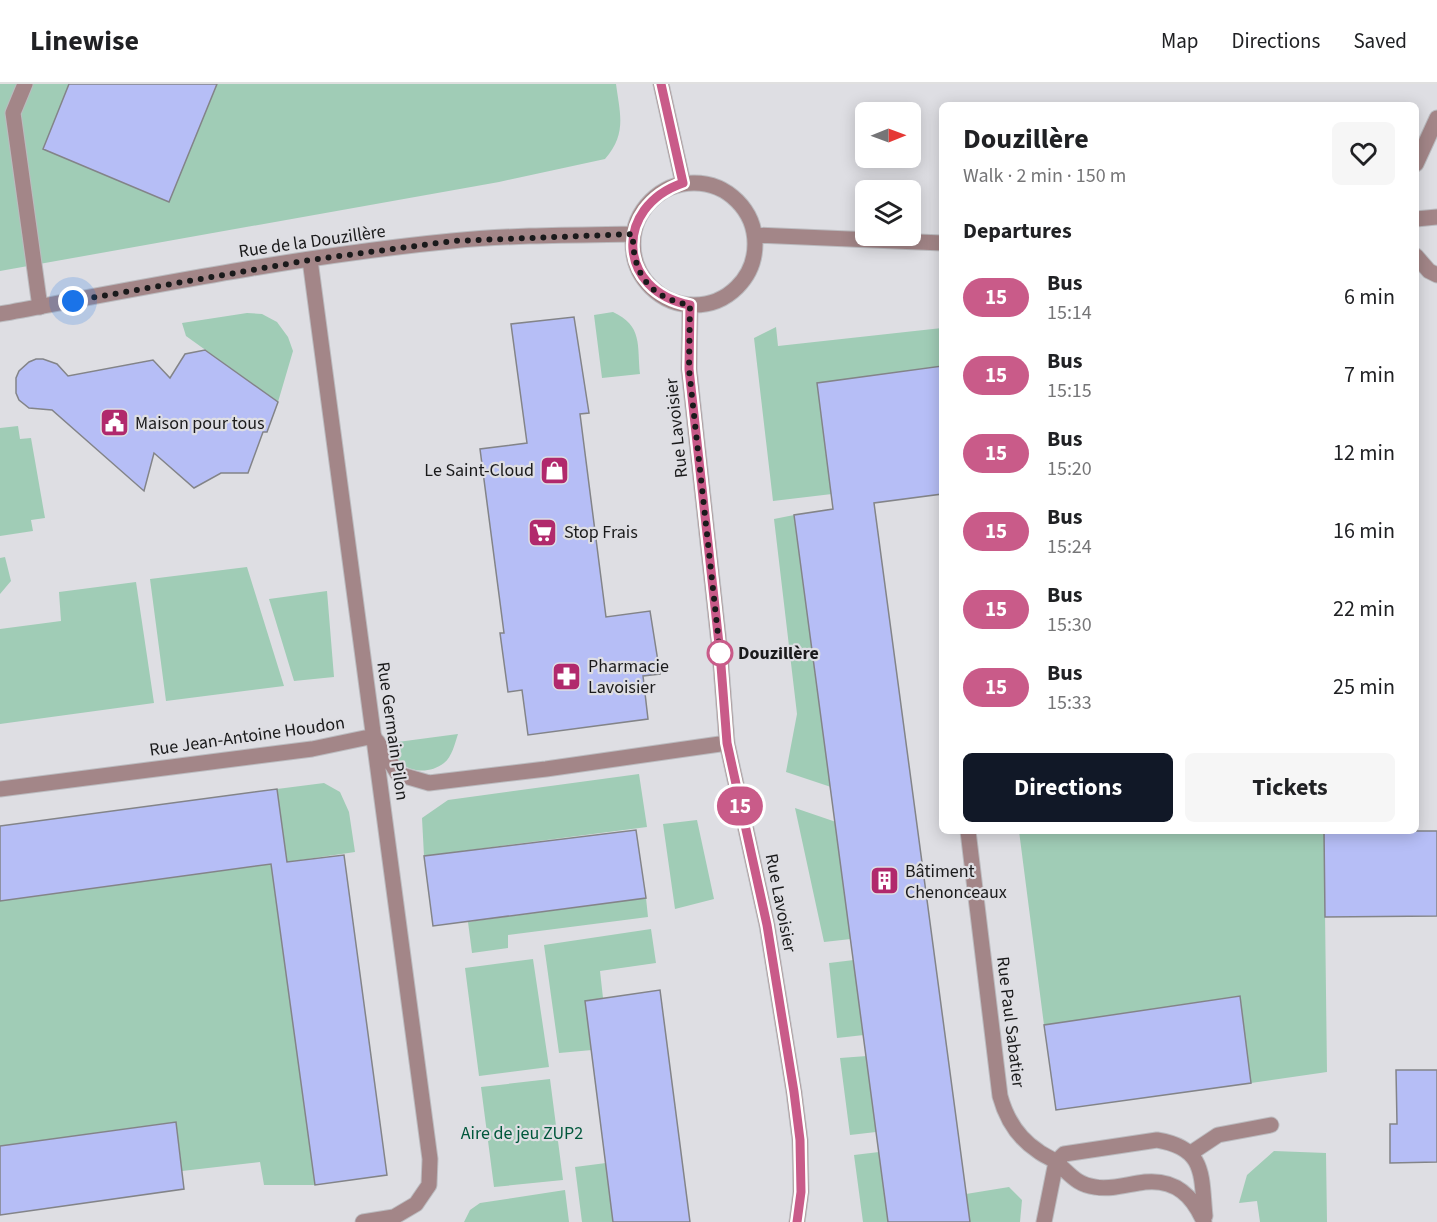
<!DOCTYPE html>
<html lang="en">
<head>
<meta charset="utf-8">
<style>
  body { margin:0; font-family:"Source Sans 3",sans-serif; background:#f6f6f6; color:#202124; height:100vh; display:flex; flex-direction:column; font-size:22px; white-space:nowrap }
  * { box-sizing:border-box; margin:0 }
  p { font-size:20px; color:#757577 }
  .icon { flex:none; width:33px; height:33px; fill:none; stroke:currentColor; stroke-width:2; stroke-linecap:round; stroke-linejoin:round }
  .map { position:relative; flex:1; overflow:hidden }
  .panel { position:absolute; left:939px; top:18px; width:480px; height:732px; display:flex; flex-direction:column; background:#fff; border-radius:9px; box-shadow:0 3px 15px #0003 }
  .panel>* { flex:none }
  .badge { padding:0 12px; border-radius:20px; font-size:21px; line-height:39px }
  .needle { width:39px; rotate:89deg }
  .buttons { position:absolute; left:855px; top:18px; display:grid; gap:12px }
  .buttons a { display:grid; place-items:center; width:66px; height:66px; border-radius:9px; background:#fff; box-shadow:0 3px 15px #0003; font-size:30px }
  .you { position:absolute; width:30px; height:30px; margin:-15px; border:4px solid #fff; border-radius:50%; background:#1a73e8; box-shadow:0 0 0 9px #1a73e833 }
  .map>.badge { position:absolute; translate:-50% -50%; box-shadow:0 0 0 3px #fff }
  h2 { padding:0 24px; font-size:22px; line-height:54px }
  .round { display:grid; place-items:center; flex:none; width:63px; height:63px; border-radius:9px; background:#f6f6f6 }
  .headline { display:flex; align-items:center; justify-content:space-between; height:102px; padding:0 24px }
  h1 { font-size:28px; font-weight:700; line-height:45px }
  .action { display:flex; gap:12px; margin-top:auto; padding:12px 24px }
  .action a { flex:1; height:69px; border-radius:9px; background:#111827; color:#fff; font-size:24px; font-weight:700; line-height:69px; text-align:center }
  .action a+a { background:#f6f6f6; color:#202124 }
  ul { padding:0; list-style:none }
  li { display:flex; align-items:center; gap:18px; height:78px; padding:0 24px }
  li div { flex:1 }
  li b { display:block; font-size:22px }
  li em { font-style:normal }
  li .badge { min-width:66px; font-weight:700; text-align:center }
  header { display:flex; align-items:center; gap:36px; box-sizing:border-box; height:84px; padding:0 30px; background:#fff; border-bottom:2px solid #e0e0e0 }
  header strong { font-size:28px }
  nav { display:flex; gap:33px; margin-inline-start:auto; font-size:21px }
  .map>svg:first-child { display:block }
  .green { fill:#a0ccb6 }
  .building { fill:#b6bef6; stroke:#838488; stroke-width:1.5 }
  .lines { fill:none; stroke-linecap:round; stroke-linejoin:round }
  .lane-casing { stroke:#bbbbbf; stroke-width:17 }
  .street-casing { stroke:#bbbbbf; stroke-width:17 }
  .lane { stroke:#a38688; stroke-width:15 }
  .street { stroke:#a38688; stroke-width:15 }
  .line-casing { stroke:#fff; stroke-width:14 }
  .line { stroke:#c95b89; stroke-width:9 }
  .walk { stroke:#1a1a1b; stroke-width:6; stroke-dasharray:0 10.8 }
  .stop-dot { fill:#fff; stroke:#c95b89; stroke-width:3 }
  .labels { text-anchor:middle; stroke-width:4.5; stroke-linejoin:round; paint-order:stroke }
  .street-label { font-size:18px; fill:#1a1a1b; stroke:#dedee3 }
  .poi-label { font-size:18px; fill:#1a1a1b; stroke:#dedee3; text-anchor:start }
  .stop-label { font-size:18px; font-weight:bold; fill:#1a1a1b; stroke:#dedee3; text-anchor:start }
  .park-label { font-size:18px; fill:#00573b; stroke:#dedee3 }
</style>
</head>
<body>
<header>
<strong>Linewise</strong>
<nav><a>Map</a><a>Directions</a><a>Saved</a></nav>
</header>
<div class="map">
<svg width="1437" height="1138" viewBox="0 0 1437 1138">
  <rect width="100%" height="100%" fill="#dedee3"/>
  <!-- green -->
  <path class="green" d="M0 0H616C620 30 627 50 605 75L499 98 0 187Z
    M613 228C643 242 637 261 640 290L602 294 594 231Z
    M247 229 262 230 277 238 288 253 293 267 278 318 186 252 182 239Z
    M776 243 778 262 942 244V282L832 410 773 417 754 254Z
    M18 342 20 355 31 354 45 434 31 436 33 447 0 452V344Z
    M794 431 831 703 786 688 797 630 774 435Z
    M5 473 11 497 0 510V474Z
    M247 483 284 602 166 617 150 495Z
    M136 498 154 619 0 640V545L61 537 59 508Z
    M327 507 334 593 294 597 269 515Z
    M458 650C455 659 452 673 444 679 430 690 409 689 398 676 394 671 392 664 390 659Z
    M639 690 647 743 424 772 422 734 448 716Z
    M324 699 340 708 349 728 355 768 287 778 277 705Z
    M795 724 836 738 851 855 824 858Z
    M697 736 714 815 675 825 663 740Z
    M1019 747H1324L1327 988 1251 999 1240 912 1044 941Z
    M271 780 315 1101H264L260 1078 182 1087 176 1038 0 1062V816Z
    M646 814 648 833 508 851V864L472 869 468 838Z
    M651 845 656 879 600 887 603 914 585 917 592 966 559 969 544 861Z
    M533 875 549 983 479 992 465 884Z
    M854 876 864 951 837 954 829 879Z
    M867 972 876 1048 850 1051 840 974Z
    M550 995 563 1096 494 1103 481 1003Z
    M1274 1067 1326 1069 1327 1138H1260L1257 1117 1239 1119 1247 1091Z
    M879 1068 888 1138H863L854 1071Z
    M606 1079 613 1138H582L575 1083Z
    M1009 1103 1022 1116 1020 1138H970L966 1110Z
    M565 1106 569 1138H464L470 1126 480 1119Z"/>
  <!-- building -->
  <path class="building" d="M69 0H217L169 118 43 65Z
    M574 233 589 329 580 330 606 533 650 527 660 590 643 592 648 635 528 651 522 606 508 608 500 549H504L480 365 527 359 511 240Z
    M205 266 278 318 267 348H263L248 389H221L194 404 154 369 144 407 52 326 29 324 19 316 16 309V294L19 287 29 278 36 275H43L57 280 68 292 153 276 170 294 185 270Z
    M942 282V410L874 419 970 1138H888L794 431 833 425 817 299Z
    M277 705 287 778 344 771 387 1091 315 1101 271 780 0 817V742Z
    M636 746 646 814 433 842 424 772Z
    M1324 747H1437V832L1325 833Z
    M660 906 690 1138H613L585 917Z
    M1240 912 1251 999 1056 1026 1044 941Z
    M1396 986H1437V1078L1390 1079V1040H1397Z
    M176 1038 184 1105 0 1131V1062Z"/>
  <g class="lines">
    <defs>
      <path id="lane" d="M25 0 13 29 40 223"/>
      <path id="street" d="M661 0 683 99
        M1416 80 1437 34
        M633 160a61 61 0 1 1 122 0a61 61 0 1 1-122 0Z
        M1416 135 1437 133
        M755 151 942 159
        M1416 172 1429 187 1437 191
        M310 176 430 1075 429 1101 416 1120 394 1133 363 1138
        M690 221 689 285 720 569 727 659 767 841 794 1008 800 1056 801 1108 797 1138
        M0 230C150 202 300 172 452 157 512 151 573 151 633 150
        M377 657 398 690 429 699 546 685 727 659
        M0 705 312 665 374 652
        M968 747 1000 1012C1006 1034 1018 1054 1038 1067 1044 1072 1052 1074 1057 1079 1070 1090 1077 1101 1095 1103 1112 1106 1128 1100 1145 1098 1176 1095 1193 1112 1204 1138
        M1191 1069 1218 1051 1271 1041
        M1044 1138 1056 1078 1064 1070 1157 1056C1206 1064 1201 1091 1205 1132"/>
    </defs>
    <!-- lane casing -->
    <use href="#lane" class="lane-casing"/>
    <!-- street casing -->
    <use href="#street" class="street-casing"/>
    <!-- lane -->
    <use href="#lane" class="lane"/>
    <!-- street -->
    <use href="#street" class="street"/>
  </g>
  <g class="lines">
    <defs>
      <path id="line" d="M661 0 683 99C613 123 617 207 690 221L689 285 720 569 727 659 767 841 794 1008 800 1056 801 1108 797 1138"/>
    </defs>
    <!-- line casing -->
    <use href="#line" class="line-casing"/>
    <!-- line -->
    <use href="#line" class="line"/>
    <!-- walk -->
    <path class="walk" d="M73 217 310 176 453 157 633 150C632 190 650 214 690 221L689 285 720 569"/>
  </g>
  <!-- icons -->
  <defs>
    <symbol id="civic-square" viewBox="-11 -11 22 22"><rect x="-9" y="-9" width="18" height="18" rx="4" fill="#b1296c" stroke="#dedee3"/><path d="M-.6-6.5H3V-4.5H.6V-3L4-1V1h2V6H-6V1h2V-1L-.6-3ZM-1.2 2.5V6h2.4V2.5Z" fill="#fff"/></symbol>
    <symbol id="shop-square" viewBox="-11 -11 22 22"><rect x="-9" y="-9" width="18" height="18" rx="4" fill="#b1296c" stroke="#dedee3"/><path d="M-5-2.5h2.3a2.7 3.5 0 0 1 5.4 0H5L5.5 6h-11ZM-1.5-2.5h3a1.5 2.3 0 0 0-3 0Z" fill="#fff"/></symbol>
    <symbol id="supermarket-square" viewBox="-11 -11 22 22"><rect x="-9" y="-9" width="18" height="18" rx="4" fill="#b1296c" stroke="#dedee3"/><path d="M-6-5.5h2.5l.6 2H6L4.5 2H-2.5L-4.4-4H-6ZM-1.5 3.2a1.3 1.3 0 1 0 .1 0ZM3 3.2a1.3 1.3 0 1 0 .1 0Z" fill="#fff"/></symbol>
    <symbol id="pharmacy-square" viewBox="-11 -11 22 22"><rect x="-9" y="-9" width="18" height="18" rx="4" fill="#b1296c" stroke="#dedee3"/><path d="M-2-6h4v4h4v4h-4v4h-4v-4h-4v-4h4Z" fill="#fff"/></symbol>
    <symbol id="building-square" viewBox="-11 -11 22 22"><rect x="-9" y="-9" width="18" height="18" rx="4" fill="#b1296c" stroke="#dedee3"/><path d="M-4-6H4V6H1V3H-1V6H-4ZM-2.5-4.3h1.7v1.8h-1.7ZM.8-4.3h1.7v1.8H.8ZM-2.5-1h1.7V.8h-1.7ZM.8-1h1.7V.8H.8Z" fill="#fff"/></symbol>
  </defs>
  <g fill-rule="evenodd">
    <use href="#civic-square" x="98" y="322" width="33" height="33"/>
    <use href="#shop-square" x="538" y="370" width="33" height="33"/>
    <use href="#supermarket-square" x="526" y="432" width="33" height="33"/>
    <use href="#pharmacy-square" x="550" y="576" width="33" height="33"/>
    <use href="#building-square" x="868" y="780" width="33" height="33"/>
  </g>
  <!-- markers -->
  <circle class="stop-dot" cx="720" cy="569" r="12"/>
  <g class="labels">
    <!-- street labels -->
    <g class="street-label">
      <text transform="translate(312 157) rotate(-8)" y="6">Rue de la Douzillère</text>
      <text transform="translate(676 344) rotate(-96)" y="6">Rue Lavoisier</text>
      <text transform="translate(393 647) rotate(82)" y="6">Rue Germain Pilon</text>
      <text transform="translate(247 652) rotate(-8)" y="6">Rue Jean-Antoine Houdon</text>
      <text transform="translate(781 819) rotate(79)" y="6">Rue Lavoisier</text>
      <text transform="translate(1011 938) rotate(83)" y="6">Rue Paul Sabatier</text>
    </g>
    <!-- poi labels -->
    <g class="poi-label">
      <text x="135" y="345">Maison pour tous</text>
      <text x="534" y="392" text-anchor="end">Le Saint-Cloud</text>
      <text x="564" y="454">Stop Frais</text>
      <text x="588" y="588">Pharmacie<tspan x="588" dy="21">Lavoisier</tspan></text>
      <text x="905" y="793">Bâtiment<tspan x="905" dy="21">Chenonceaux</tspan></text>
    </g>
    <!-- stop labels -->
    <g class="stop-label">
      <text x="738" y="575">Douzillère</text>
    </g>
    <!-- park labels -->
    <g class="park-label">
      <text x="522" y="1055">Aire de jeu ZUP2</text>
    </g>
  </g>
</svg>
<div class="buttons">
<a><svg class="needle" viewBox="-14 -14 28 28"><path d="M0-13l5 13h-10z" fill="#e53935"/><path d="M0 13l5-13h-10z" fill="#757577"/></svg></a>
<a><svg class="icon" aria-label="layers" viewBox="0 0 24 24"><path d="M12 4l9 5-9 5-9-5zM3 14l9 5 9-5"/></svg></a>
</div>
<div class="you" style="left:73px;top:217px"></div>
<b class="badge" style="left:740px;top:722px;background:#c95b89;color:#fff">15</b>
<section class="panel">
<div class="headline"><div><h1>Douzillère</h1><p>Walk · 2 min · 150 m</p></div><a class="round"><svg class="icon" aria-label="heart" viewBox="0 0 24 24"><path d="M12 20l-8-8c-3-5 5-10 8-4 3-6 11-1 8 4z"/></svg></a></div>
<h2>Departures</h2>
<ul>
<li><span class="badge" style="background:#c95b89;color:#fff">15</span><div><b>Bus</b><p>15:14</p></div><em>6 min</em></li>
<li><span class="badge" style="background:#c95b89;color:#fff">15</span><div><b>Bus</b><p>15:15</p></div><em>7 min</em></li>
<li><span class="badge" style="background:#c95b89;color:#fff">15</span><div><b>Bus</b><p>15:20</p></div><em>12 min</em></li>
<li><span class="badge" style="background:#c95b89;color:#fff">15</span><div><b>Bus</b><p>15:24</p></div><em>16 min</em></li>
<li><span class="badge" style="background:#c95b89;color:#fff">15</span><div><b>Bus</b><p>15:30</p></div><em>22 min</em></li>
<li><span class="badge" style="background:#c95b89;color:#fff">15</span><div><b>Bus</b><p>15:33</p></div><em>25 min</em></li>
</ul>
<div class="action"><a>Directions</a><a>Tickets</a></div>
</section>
</div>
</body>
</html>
